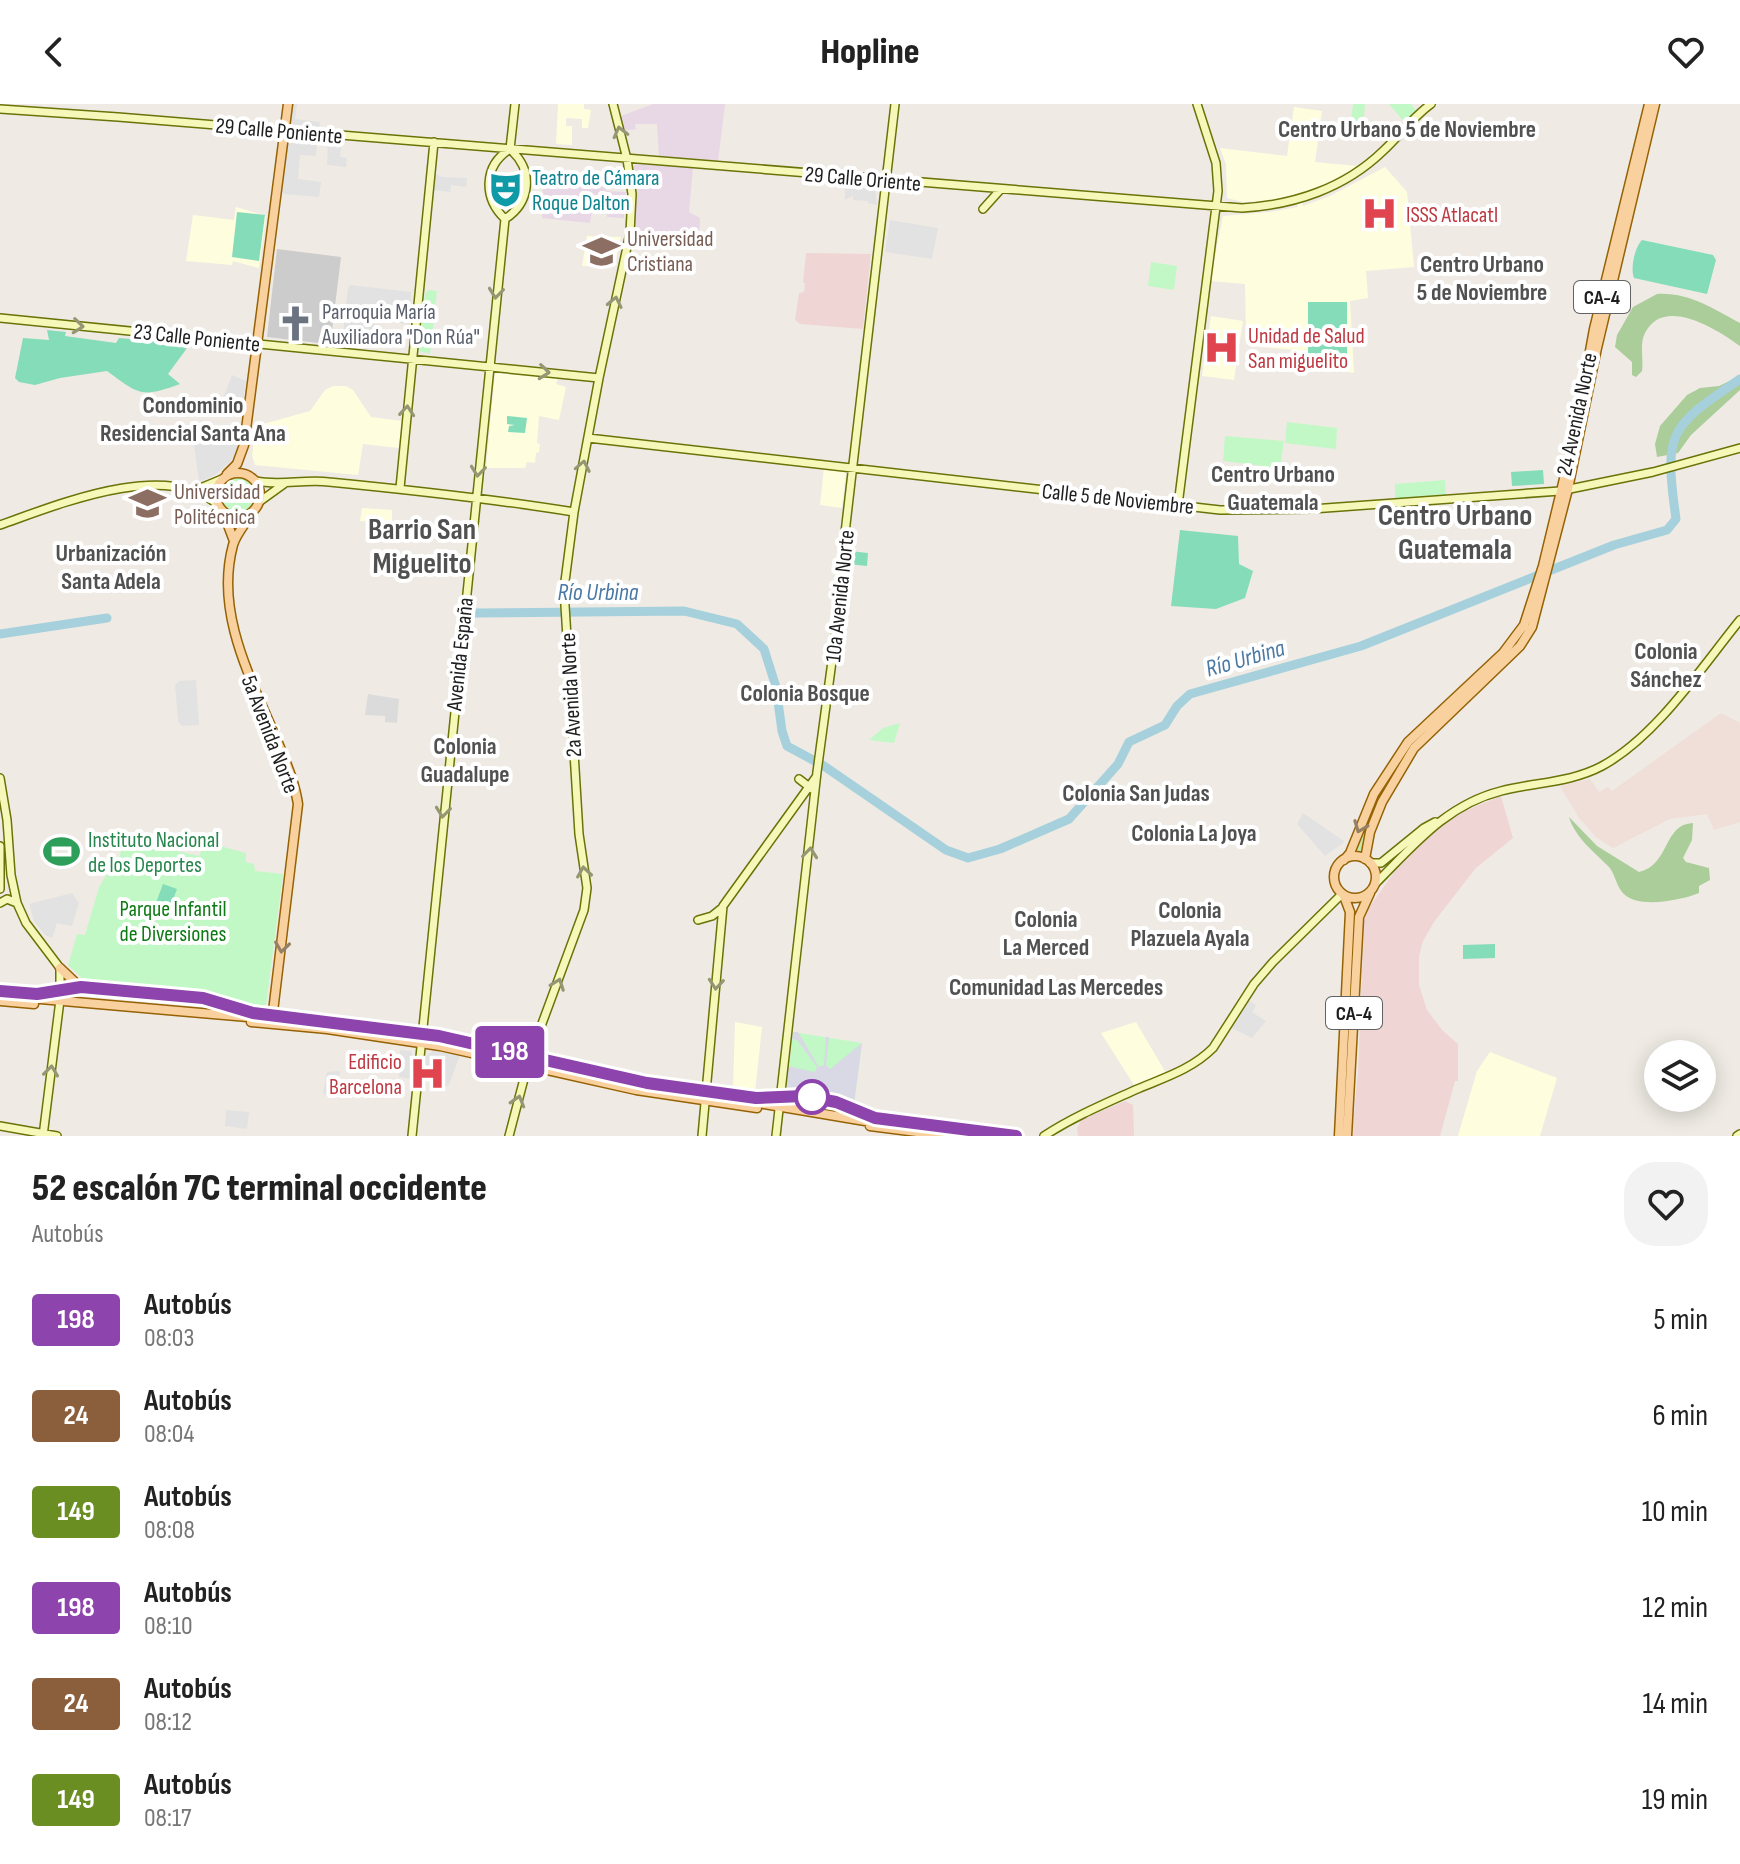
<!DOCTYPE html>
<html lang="es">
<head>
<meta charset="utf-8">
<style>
  body { margin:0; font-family:"Sofia Sans Condensed",sans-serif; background:#f2f2f2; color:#222; height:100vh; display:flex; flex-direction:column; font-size:30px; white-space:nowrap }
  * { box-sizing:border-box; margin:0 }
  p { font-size:26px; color:#767676 }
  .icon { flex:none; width:44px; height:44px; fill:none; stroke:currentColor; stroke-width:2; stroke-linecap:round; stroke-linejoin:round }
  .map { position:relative; height:1032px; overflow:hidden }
  .details { display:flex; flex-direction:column; background:#fff; flex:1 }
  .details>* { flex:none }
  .badge { padding:0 16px; border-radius:6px; font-size:28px; line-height:52px }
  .buttons { position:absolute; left:1644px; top:936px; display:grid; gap:16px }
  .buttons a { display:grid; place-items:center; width:72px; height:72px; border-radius:50%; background:#fff; box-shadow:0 4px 20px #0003; font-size:40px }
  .map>.badge { position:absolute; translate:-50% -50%; box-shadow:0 0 0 4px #fff }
  .round { display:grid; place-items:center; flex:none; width:84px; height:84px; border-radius:32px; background:#f2f2f2 }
  .summary { display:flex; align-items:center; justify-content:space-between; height:136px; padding:0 32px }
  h1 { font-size:38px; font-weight:800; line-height:60px }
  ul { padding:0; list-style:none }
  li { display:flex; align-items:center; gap:24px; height:96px; padding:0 32px }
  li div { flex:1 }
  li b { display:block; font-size:30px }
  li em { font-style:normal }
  li .badge { min-width:88px; font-weight:700; text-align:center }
  header { display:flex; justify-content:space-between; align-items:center; height:104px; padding:0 32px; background:#fff; font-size:36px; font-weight:800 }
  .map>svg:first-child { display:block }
  .residential { fill:#dcdbdb }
  .commercial { fill:#efd5d4 }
  .industrial { fill:#e8d7e5 }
  .education { fill:#fefede }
  .religious { fill:#ccc }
  .military { fill:#f0ded8 }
  .grass { fill:#cae8ab }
  .forest { fill:#aacd9a }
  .park { fill:#c2f8c6 }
  .pitch { fill:#84dcb9 }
  .parking { fill:#e2e2e2 }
  .plaza { fill:#d9d9e5 }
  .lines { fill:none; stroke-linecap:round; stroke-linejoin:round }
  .river { stroke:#a6d0dc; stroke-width:9 }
  .secondary-casing { stroke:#697307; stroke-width:10 }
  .primary-casing { stroke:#956204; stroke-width:11 }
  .secondary { stroke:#f6f8ba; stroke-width:7 }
  .primary { stroke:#f9d19f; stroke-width:8 }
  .oneway { stroke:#959674 }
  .oneway2 { stroke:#968065 }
  .line-casing { stroke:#fff; stroke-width:18 }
  .line { stroke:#8e44ad; stroke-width:12 }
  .stop-dot { fill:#fff; stroke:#8e44ad; stroke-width:4 }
  .labels { text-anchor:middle; stroke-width:8; stroke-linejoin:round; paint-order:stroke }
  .shield { fill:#fff; stroke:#626262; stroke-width:2 }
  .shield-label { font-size:20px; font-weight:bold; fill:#1e1e1e }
  .street-label { font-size:22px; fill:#1e1e1e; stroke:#fff }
  .culture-label { font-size:22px; fill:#0d838f; stroke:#fff; text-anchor:start }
  .health-label { font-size:22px; fill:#be3a42; stroke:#fff; text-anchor:start }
  .education-label { font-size:22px; fill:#785e54; stroke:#fff; text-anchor:start }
  .worship-label { font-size:22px; fill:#5b616d; stroke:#fff; text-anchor:start }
  .leisure-label { font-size:22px; fill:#27864d; stroke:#fff; text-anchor:start }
  .park-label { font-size:22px; fill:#0e7a15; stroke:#fff }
  .neighbourhood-label { font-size:24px; font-weight:bold; fill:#515151; stroke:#fff }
  .water-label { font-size:24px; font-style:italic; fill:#4a79a4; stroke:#fff }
  .district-label { font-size:30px; font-weight:bold; fill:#515151; stroke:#fff }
</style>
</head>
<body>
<header><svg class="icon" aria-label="back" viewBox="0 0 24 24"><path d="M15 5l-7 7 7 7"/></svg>Hopline<svg class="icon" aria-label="heart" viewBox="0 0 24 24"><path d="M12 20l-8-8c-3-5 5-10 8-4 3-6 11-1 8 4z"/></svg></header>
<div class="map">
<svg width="1740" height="1032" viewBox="0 0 1740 1032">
  <rect width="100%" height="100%" fill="#efebe4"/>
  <!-- residential -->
  <path class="residential" d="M368 590 399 595 397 619 385 618V612L365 611Z"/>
  <!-- commercial -->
  <path class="commercial" d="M806 149 871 150 863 225 800 220 795 216 799 189 804 188 805 179H803Z
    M1501 692 1513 734 1476 764 1461 783 1434 818 1423 837 1419 852V881L1427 906 1443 927 1458 940V977H1455L1440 1032H1352L1358 967 1364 818 1368 805 1395 767 1440 721 1467 706Z
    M1125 997 1133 1001 1134 1032H1078L1077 1024 1081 1016Z"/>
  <!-- industrial -->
  <path class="industrial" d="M653 0H725L718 57 715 59 659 54 657 20H635L636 25 624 27 621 12Z
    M637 60 693 63 689 108 700 114 699 132 632 127V63Z
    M605 79 606 87 626 88 624 114 607 113V107L592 106 590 119 542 114 543 80Z"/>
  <!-- education -->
  <path class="education" d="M558 0H584V5L591 6 588 24H582V15L566 14V22H572V41L556 40Z
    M1294 3 1322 7 1315 58 1357 62 1339 75 1300 91 1303 102 1330 92 1385 63 1407 88 1414 163 1366 167 1368 194 1350 197 1354 269 1308 261 1295 246 1251 242 1246 228 1245 180 1210 177 1223 112 1270 108 1298 103 1294 91 1269 97 1243 98 1227 94 1226 60 1220 44 1287 52Z
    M236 103 266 112 259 164 233 157 232 161 186 157 193 111 234 116Z
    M587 132 621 133 614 163 582 162Z
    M1211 212 1243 217 1234 276 1202 272Z
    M495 269 558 274 556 280 566 283 559 316 539 312 537 339 540 340 539 348 536 349 535 359 527 358 525 364H486Z
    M333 282H346L353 286 371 313 402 317 399 344 363 340 358 371 255 361 252 351 256 322 310 307 325 286Z
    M824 364 846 367 842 404 820 401Z
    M362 404 392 406V419L360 417Z
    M735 918 762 923 755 988 733 985Z
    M1136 918 1166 969 1134 981 1101 929Z
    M1490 948 1557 974 1540 1032H1458L1477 967Z"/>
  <!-- religious -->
  <path class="religious" d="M277 145 341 153 331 235 327 240 267 233Z"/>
  <!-- military -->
  <path class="military" d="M1721 609 1740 619V718L1714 726 1707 710 1670 715 1613 744 1596 733 1579 714 1560 682 1590 675 1599 688 1608 683 1612 687Z"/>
  <!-- grass -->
  <path class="grass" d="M1514 538H1519L1501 559 1421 632C1391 667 1378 707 1363 749L1355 748C1368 666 1458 594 1514 538Z"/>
  <!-- forest -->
  <path class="forest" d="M1657 190C1689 188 1713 205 1740 219V242C1718 226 1664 191 1645 229 1639 241 1644 254 1642 267L1636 273 1632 271V258L1615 243 1617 231 1633 203Z
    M1740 272V286L1691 331 1678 349 1657 353 1655 340 1660 322 1687 291 1700 284 1719 282Z
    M1569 713 1597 742 1639 768C1670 761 1663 720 1693 719L1692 736 1683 754 1686 758 1709 764 1710 776 1699 782V789C1682 796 1636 806 1622 788 1615 779 1615 768 1607 761 1592 746 1575 733 1569 713Z"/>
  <!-- park -->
  <path class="park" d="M1353 0H1365L1362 34 1349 33Z
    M1389 0H1411L1417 8 1405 19Z
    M1151 158 1177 162 1174 186 1148 182Z
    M429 186 437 187 430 250 419 247 425 189Z
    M1287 318 1337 324 1336 345 1285 339Z
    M1225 332 1284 337 1280 364 1223 357Z
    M220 391a19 19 0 1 1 38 0a19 19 0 1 1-38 0Z
    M1445 376 1446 393 1395 397V380Z
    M900 619 894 639 869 636 883 624Z
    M124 735 199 752 205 738 246 749V758L254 760 255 767 283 770 266 901 260 903 241 900 202 888 86 878 68 861 77 830 85 831 99 783 107 770 115 771Z
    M793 928 862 939 854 1000 787 985Z"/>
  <!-- pitch -->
  <path class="pitch" d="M237 108 265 111 259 157 232 153Z
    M1642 136 1713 151 1716 156 1707 190 1634 174C1630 164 1635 143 1642 136Z
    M1308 198H1347V251H1308Z
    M47 226 66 228 65 232 116 239 119 234 190 240 168 270 180 280C141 294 140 291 107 267L60 274 35 281 19 278 15 274 23 234 49 236Z
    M507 312 527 314 525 329 508 328 509 322 515 321 507 320Z
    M1543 366 1544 380 1512 382 1511 368Z
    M1180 426 1238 432 1239 460 1253 467 1245 494 1216 505 1171 502Z
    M850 447 868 449 867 462 848 460Z
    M163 780 177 785 168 809 154 804Z
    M1495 840V854L1463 855V841Z"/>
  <!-- parking -->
  <path class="parking" d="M290 0H297L295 15 320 18 319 27 290 23 288 17Z
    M291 34 317 36 316 52 300 51 298 75 321 78 319 93 284 90 280 87 286 38Z
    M328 38H342L340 53 347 54 346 63 327 61Z
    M435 70 442 73 467 74 466 83 451 81 450 88 433 86Z
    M845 79 875 83 877 101 868 99V97L853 96V92L845 96Z
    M890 116 938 124 932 155 885 148Z
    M351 181 411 188 410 220 351 215V217L381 221 379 243 342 239 348 183Z
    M232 271 246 277 242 304 224 292Z
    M238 331 237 346 231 357 215 371 199 378 194 341Z
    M196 576 199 621 182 622 178 617 175 581 179 577Z
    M1303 709 1344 737 1342 740 1325 752 1297 720Z
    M72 789 79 799 72 822 57 819 52 834 45 831 34 817 29 800Z
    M1249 897 1256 901 1252 908 1266 917 1252 934 1232 924Z
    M400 946 412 947 410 975 399 973Z
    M433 947 460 951 449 981 444 983 430 978 434 962 425 961V953Z
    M340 967 336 992 323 990 327 968Z
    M226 1006 249 1008 247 1025 225 1022Z"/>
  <!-- plaza -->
  <path class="plaza" d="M793 928H798L819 963 824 961 826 933H829L826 961 830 965 862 939 854 1000 787 985 788 962 815 968 817 963 797 936 792 935Z"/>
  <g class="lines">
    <!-- river -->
    <path class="river" d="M473 509 684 507 737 520 764 545 776 583 782 627 787 642 824 662 946 746 968 754 1000 745 1069 715 1118 660 1129 638 1165 621 1177 602 1190 590 1361 542 1614 441 1667 426 1676 415C1664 328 1668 324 1740 275
      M0 530 107 514"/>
    <defs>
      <path id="secondary" d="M0 5 118 13 1242 104C1294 101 1345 84 1383 47 1399 32 1413 13 1431 0
        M983 105 1001 85
        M505 115C483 94 483 62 510 45L515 0
        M0 214 599 274
        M588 334 1220 406 1312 405 1560 387 1653 368 1740 344
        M256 377C280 382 304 375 329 378 411 386 493 395 574 408
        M400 384 434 38
        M193 387 222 375
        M259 398 284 380
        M1178 401 1218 87 1216 59 1197 0
        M0 421C57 401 166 355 218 401
        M0 674 7 716 11 771 17 799 26 819 60 864V896L43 1032
        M799 675 812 685
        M0 742V785
        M1370 759H1381L1424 724 1435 718
        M1375 780C1414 741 1446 701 1501 687 1535 678 1570 679 1602 662 1656 633 1701 564 1740 516
        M0 799 7 795 17 799
        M698 816 712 812 722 804
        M0 1022 57 1032
        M412 1032 505 115C530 99 534 68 512 47
        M509 1032 530 952 584 806 587 784 579 730 564 485 574 408 599 274 630 129 632 90 627 55 613 0
        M702 1032 723 802 816 673
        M776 1032 817 668 838 513 845 429 895 0
        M1044 1032C1073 1013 1104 1000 1135 986 1163 974 1191 966 1213 944L1254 880 1273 858 1342 790
        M1737 1032 1740 1030"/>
      <path id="primary" d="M216 391a22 22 0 1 1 44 0a22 22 0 1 1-44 0Z
        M227 370 237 360 244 341 288 0
        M223 408 234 437
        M252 409C246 419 236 430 233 441 214 511 253 578 279 641 287 661 295 679 298 700L272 916
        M1334 773a21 21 0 1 1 42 0a21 21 0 1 1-42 0Z
        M1365 755 1370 728 1382 698 1414 644 1520 542 1532 523 1568 385 1597 244 1655 0
        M1344 756 1350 749 1374 690 1408 638 1503 549 1524 521 1543 462 1575 329 1594 225 1649 0
        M60 864 80 883
        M0 887 37 890 81 883 203 894 253 909 439 932 657 980 761 994 803 992 836 998 875 1014 1016 1032
        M29 894 258 914
        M0 897 34 900
        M251 918 327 925 440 942 636 986 757 1004
        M752 998 877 1019
        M870 1022 948 1032
        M1339 1032 1350 808 1344 792
        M1347 1032 1359 813 1370 789"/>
    </defs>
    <!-- secondary casing -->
    <use href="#secondary" class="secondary-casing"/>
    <!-- primary casing -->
    <use href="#primary" class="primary-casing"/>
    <!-- secondary -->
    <use href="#secondary" class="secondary"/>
    <!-- primary -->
    <use href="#primary" class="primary"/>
  </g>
  <!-- one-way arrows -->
  <defs><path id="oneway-chevron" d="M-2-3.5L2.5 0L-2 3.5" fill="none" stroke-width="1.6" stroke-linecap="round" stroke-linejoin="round" transform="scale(2)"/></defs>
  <g class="oneway">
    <use href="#oneway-chevron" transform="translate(620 28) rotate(-104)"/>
    <use href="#oneway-chevron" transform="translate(496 189) rotate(96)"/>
    <use href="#oneway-chevron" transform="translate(615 198) rotate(-78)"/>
    <use href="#oneway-chevron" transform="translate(78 222) rotate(6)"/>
    <use href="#oneway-chevron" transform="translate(544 268) rotate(6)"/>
    <use href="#oneway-chevron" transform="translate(407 307) rotate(-85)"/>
    <use href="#oneway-chevron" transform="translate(583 362) rotate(-79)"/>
    <use href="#oneway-chevron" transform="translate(478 367) rotate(96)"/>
    <use href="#oneway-chevron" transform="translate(443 708) rotate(96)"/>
    <use href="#oneway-chevron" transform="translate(810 749) rotate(-84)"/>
    <use href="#oneway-chevron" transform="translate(584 768) rotate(-98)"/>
    <use href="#oneway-chevron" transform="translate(558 880) rotate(-70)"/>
    <use href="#oneway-chevron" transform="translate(716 880) rotate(95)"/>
    <use href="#oneway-chevron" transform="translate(51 967) rotate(-83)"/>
    <use href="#oneway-chevron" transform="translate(518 997) rotate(-74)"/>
  </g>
  <g class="oneway2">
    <use href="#oneway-chevron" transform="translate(1360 723) rotate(111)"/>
    <use href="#oneway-chevron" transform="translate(282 843) rotate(98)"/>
  </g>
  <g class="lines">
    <defs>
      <path id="line" d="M0 887 37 890 81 883 203 894 253 909 439 932 647 979 756 994 803 992 836 998 875 1014 1016 1032"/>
    </defs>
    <!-- line casing -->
    <use href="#line" class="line-casing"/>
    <!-- line -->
    <use href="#line" class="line"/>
  </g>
  <!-- icons -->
  <defs>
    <symbol id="theatre-bare" viewBox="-9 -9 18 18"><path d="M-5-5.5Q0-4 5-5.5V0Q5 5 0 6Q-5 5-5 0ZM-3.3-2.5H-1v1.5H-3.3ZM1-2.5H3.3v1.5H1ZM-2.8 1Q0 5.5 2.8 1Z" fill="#0f9aa8" stroke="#fff" stroke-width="2.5" paint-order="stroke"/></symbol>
    <symbol id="hospital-bare" viewBox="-9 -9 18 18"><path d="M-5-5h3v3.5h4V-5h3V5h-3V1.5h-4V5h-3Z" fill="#e0444e" stroke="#fff" stroke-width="2.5" paint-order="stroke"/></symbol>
    <symbol id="university-bare" viewBox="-9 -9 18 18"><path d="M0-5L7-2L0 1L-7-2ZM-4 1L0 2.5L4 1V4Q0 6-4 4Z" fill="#8d6e63" stroke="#fff" stroke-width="2.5" paint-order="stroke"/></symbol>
    <symbol id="church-bare" viewBox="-9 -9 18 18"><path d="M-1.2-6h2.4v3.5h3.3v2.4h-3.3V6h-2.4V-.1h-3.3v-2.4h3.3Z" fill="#6b7280" stroke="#fff" stroke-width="2.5" paint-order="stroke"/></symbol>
    <symbol id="stadium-bare" viewBox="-9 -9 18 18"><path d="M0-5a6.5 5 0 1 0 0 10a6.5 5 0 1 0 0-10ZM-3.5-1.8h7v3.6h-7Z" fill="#2e9e5b" stroke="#fff" stroke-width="2.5" paint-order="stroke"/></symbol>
  </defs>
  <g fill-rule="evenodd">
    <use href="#theatre-bare" x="480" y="60" width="51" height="51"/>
    <use href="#hospital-bare" x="1354" y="84" width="51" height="51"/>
    <use href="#university-bare" x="576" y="122" width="51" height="51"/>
    <use href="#church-bare" x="270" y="194" width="51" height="51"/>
    <use href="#hospital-bare" x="1196" y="218" width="51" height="51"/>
    <use href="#university-bare" x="122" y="374" width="51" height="51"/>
    <use href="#stadium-bare" x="36" y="722" width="51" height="51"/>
    <use href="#hospital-bare" x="402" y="944" width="51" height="51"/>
  </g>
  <!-- markers -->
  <circle class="stop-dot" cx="812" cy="993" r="16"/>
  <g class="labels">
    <!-- shield labels -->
    <g class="shield">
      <rect x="1574" y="177" width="56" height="32" rx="6"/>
      <rect x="1326" y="893" width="56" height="32" rx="6"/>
    </g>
    <g class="shield-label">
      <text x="1602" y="200">CA-4</text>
      <text x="1354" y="916">CA-4</text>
    </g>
    <!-- street labels -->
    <g class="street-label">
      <text transform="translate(279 26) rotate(5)" y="8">29 Calle Poniente</text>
      <text transform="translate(863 74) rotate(5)" y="8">29 Calle Oriente</text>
      <text transform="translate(197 233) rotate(6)" y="8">23 Calle Poniente</text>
      <text transform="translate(1576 310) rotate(-78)" y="8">24 Avenida Norte</text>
      <text transform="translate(1118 394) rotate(6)" y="8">Calle 5 de Noviembre</text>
      <text transform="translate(839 492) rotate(-84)" y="8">10a Avenida Norte</text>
      <text transform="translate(459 550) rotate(-84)" y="8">Avenida España</text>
      <text transform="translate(570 591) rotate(-93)" y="8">2a Avenida Norte</text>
      <text transform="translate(271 630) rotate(69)" y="8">5a Avenida Norte</text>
    </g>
    <!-- culture labels -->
    <g class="culture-label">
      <text x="532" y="81">Teatro de Cámara<tspan x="532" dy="25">Roque Dalton</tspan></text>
    </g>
    <!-- health labels -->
    <g class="health-label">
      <text x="1406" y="118">ISSS Atlacatl</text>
      <text x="1248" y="239">Unidad de Salud<tspan x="1248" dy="25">San miguelito</tspan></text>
      <text x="402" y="965" text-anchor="end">Edificio<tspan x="402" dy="25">Barcelona</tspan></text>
    </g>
    <!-- education labels -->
    <g class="education-label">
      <text x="627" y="142">Universidad<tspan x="627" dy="25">Cristiana</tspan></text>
      <text x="174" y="395">Universidad<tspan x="174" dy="25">Politécnica</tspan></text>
    </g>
    <!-- worship labels -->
    <g class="worship-label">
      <text x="322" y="215">Parroquia María<tspan x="322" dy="25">Auxiliadora "Don Rúa"</tspan></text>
    </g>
    <!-- leisure labels -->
    <g class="leisure-label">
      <text x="88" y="743">Instituto Nacional<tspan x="88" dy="25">de los Deportes</tspan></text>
    </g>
    <!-- park labels -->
    <g class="park-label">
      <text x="173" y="812">Parque Infantil<tspan x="173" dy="25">de Diversiones</tspan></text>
    </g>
    <!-- neighbourhood labels -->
    <g class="neighbourhood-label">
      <text x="1407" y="33">Centro Urbano 5 de Noviembre</text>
      <text x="1482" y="168">Centro Urbano<tspan x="1482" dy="28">5 de Noviembre</tspan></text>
      <text x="193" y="309">Condominio<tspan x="193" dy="28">Residencial Santa Ana</tspan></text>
      <text x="1273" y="378">Centro Urbano<tspan x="1273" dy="28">Guatemala</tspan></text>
      <text x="111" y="457">Urbanización<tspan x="111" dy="28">Santa Adela</tspan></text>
      <text x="1666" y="555">Colonia<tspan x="1666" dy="28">Sánchez</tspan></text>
      <text x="805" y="597">Colonia Bosque</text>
      <text x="465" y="650">Colonia<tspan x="465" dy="28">Guadalupe</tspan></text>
      <text x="1136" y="697">Colonia San Judas</text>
      <text x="1194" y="737">Colonia La Joya</text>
      <text x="1190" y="814">Colonia<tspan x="1190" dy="28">Plazuela Ayala</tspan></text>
      <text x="1046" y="823">Colonia<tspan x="1046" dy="28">La Merced</tspan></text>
      <text x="1056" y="891">Comunidad Las Mercedes</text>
    </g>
    <!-- water labels -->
    <g class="water-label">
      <text x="598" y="496">Río Urbina</text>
      <text transform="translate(1245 554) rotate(-16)" y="8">Río Urbina</text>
    </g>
    <!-- district labels -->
    <g class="district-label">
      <text x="1455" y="421">Centro Urbano<tspan x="1455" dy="34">Guatemala</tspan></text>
      <text x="422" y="435">Barrio San<tspan x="422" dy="34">Miguelito</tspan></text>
    </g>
  </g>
</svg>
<div class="buttons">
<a><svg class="icon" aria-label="layers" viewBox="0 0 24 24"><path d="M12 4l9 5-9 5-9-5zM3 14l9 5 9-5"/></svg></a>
</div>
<b class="badge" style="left:510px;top:948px;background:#8e44ad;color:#fff">198</b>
</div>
<section class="details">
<div class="summary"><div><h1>52 escalón 7C terminal occidente</h1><p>Autobús</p></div><a class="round"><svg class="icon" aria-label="heart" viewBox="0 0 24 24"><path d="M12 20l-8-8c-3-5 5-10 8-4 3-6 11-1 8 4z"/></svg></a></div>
<ul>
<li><span class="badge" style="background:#8e44ad;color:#fff">198</span><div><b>Autobús</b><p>08:03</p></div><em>5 min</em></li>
<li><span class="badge" style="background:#8b5e3c;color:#fff">24</span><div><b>Autobús</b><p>08:04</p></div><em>6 min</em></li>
<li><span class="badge" style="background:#6b8e23;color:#fff">149</span><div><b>Autobús</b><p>08:08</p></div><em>10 min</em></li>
<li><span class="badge" style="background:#8e44ad;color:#fff">198</span><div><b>Autobús</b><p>08:10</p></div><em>12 min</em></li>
<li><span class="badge" style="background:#8b5e3c;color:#fff">24</span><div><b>Autobús</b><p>08:12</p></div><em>14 min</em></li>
<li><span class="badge" style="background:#6b8e23;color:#fff">149</span><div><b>Autobús</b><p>08:17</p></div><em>19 min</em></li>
</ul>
</section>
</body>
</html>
